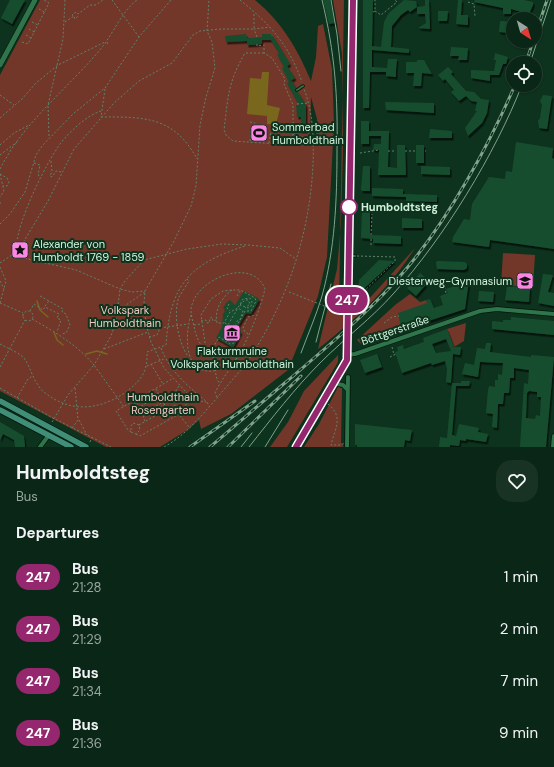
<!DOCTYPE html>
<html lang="en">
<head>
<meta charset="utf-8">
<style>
  body { margin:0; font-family:"DM Sans",sans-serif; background:#183223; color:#f1f3f6; height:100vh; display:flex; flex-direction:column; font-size:15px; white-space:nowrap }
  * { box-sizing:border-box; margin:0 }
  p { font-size:13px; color:#99a5a1 }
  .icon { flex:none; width:22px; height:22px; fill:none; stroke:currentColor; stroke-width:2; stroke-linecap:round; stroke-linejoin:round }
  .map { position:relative; height:447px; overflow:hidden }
  .side { display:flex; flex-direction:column; background:#0a2616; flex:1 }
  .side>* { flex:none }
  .badge { padding:0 8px; border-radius:13px; font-size:14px; line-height:26px }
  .needle { width:26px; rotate:143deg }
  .fabs { position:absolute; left:506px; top:12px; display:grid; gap:8px }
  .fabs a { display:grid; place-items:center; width:36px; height:36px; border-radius:50%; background:#0a2616; box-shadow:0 1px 3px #0004,0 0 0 1px #2a4335; font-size:20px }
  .map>.badge { position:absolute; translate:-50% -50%; box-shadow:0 0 0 2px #fff }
  h2 { padding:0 16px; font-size:15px; line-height:36px }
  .round { display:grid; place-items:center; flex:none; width:42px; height:42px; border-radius:16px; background:#183223 }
  .overview { display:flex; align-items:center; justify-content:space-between; height:68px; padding:0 16px }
  h1 { font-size:19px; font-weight:800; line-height:30px }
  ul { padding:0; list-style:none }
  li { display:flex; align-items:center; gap:12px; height:52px; padding:0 16px }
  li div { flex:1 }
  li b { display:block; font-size:15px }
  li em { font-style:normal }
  li .badge { min-width:44px; font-weight:700; text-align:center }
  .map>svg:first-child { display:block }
  .green { fill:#723729; fill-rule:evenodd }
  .water { fill:#79671d }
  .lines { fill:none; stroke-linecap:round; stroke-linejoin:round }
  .stream { stroke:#79671d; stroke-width:1.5 }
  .building { fill:#184d2f; fill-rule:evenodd; filter:url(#shadow) }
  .service-casing { stroke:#03170b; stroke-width:3.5 }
  .minor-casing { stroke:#03170b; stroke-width:5.5 }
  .tertiary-casing { stroke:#03170b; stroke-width:6 }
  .secondary-casing { stroke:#03170b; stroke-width:7 }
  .path { stroke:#5f826c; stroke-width:1; stroke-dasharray:2 2; stroke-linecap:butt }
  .service { stroke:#2f744b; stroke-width:2 }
  .minor { stroke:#2f744b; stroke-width:4 }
  .tertiary { stroke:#2f744b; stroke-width:5 }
  .secondary { stroke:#408e78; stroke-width:5.5 }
  .tram { stroke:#80a38c; stroke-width:1 }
  .rail-casing { stroke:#80a38c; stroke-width:3 }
  .rail { stroke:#0d321d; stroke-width:1.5; stroke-dasharray:4.5; stroke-linecap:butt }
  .tertiary-bridge-casing { stroke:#03170b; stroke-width:6; stroke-linecap:butt }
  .path-bridge { stroke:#5f826c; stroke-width:1; stroke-dasharray:2 2; stroke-linecap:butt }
  .tertiary-bridge { stroke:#2f744b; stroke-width:5 }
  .line-casing { stroke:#fff; stroke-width:9 }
  .line { stroke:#95276e; stroke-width:6 }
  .stop-dot { fill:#fff; stroke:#95276e; stroke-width:2 }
  .labels { text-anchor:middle; stroke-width:4; stroke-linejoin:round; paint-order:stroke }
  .poi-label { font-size:11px; fill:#d0f2da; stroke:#0d321d; text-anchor:start }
  .stop-label { font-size:11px; font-weight:bold; fill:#d0f2da; stroke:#0d321d; text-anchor:start }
  .park-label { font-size:11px; fill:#f3cabf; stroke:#0d321d }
  .street-label { font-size:11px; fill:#d0f2da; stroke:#0d321d }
</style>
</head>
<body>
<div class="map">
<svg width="554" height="447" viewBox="0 0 554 447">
  <defs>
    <filter id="shadow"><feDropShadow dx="1.5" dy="2.5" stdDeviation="0" flood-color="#0009"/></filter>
  </defs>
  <rect width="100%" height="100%" fill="#0d321d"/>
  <!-- green -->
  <path class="green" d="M40 0H255C282 22 298 50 311 81L316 57 318 26 323 24 332 69 334 123 327 257 318 296 288 370 231 414 201 429 199 420 189 429 160 447H106L0 391V75ZM311 97 317 119 316 137 310 143Z
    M333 0H344L339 310 358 308 367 301 415 248C391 287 354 321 318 349L337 269 341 224 343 153 342 54Z
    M503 253 535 255 533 287 501 285Z
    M410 294 420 302 426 300 433 319 361 344 357 340 395 305Z
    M466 323 464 341 454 347 447 329Z
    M338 355V362L287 447H270L288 422 304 391Z
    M338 387 342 388 341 443H345L341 446 345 447H304L319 424Z"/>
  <!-- water -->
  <path class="water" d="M262 72H269L267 105 280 108 276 125 267 124V116L247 114 250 78 261 79Z"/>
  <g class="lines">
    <!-- stream -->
    <path class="stream" d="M37 301 40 310 48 317
      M54 332 57 340 63 345
      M86 354 97 351 107 354"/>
  </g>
  <!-- building -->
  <path class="building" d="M10 0H25L12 24 1 18Z
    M323 0H330L335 23 329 24Z
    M363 0H373L372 46 381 47 384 22 389 13 404 0 416 1 417 7 410 12 408 10 401 15 392 26 391 47 409 49V53L372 50V67L387 68 388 59H397L396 70V77L386 76V72H370L369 108H363Z
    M425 0H429L430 29 418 28 426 23 425 14H417V7L425 6Z
    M458 0H462L461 15H468V25L456 24Z
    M475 0H524L533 2V5L529 14 511 9V14H503V8L474 2Z
    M438 11H448L447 21H438Z
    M500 21 512 22 511 33 499 32Z
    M246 34 247 38 262 37V34H271V36H273L290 64 287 66 295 78 289 82 282 68 284 67 277 54 279 53 271 40H262V44L247 45V41L226 42 225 36Z
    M451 47 468 48 467 60H458L459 56H450Z
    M495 53 508 57 506 64H503L499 75H490V81L471 78V70L494 71 496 60H494Z
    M417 60H424L432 74 422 73 421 86H413L414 73H406V62H417Z
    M448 67 453 72 451 74 466 91 474 92 481 99 489 100 487 113 482 123 468 136 465 128 477 111H475L477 102 471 101 466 96 459 101 451 92 454 90 445 79 443 81 438 75Z
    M292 81 296 88 295 91 298 92 306 105V131H300L301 117H297L296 105H299L287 83Z
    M543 95 552 96 547 129 539 128 538 121 540 118 542 105 540 101Z
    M385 102 434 103V113L386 110Z
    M361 121H369V131H389L388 167 397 168V145H405L406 175H378L379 150H373L374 144H381V136H369V144H361Z
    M430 129 452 131V138H429Z
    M516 142 553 148 552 158 554 159V249L490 240 489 247 452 242 453 237 464 219 470 220 472 204 489 177 505 179 506 171 512 172Z
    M416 145H424V163H416Z
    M363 166H370V191H362L361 189Z
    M421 166 450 167V175L421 174Z
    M372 188 403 189V194L437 195V202L406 201V197L372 196Z
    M362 209H370V235L401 236V244L373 243V239L361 238Z
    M402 218 422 219V228H402Z
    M379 260 394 261 358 294 359 280Z
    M437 261 465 262 467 264V268L464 270 437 269 436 263Z
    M420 273 429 281 416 296 407 288Z
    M543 274 553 275 548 292 554 293V306L538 303Z
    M469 281 465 309 404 329 403 327 401 328 398 313 427 303 426 300 430 299 434 308 443 305 440 296 448 293 446 289Z
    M507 286 530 288 529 302 505 300Z
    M244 291 258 298 259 300 251 314 246 313 237 328 241 332 234 346 232 347 216 338 222 327 223 314 226 309 223 308 227 302 230 300 235 305Z
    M479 291 494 292 493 302 478 301Z
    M511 317 554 321V335L492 329V321L503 322V320H511Z
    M447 329 454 347H461L460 355 453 354 451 383 446 382 447 369 445 361 432 365 431 363 402 373 395 352 398 351 397 347 403 345 404 349 424 342 423 338ZM446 339 451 351 436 353 432 344Z
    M486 343H491L490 352 531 357V355L554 357 546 447H520L524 383 528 384 529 370 514 368V378H510L509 393H504L503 404H498L497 428 492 427 493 414 486 413 488 390 489 386 495 387V380H498V374L502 375 503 363 480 362 478 377 462 374 465 363 474 365 477 348 485 349ZM529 391 537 392V397H541L540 416 536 415 535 419 526 418 527 393Z
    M377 354 382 367 365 373 360 360Z
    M461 381H470L469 386H456L452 435 456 436 459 424 479 428 478 432 488 434 486 442 466 439V441L460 440 459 446 450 445V447H439L440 437 447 438 452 383H461Z
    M0 422 24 436 25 447H15L14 440 3 434 0 440Z
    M355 424 412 430 410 441 405 440 404 447H357V445H355Z"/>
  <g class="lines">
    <defs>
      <path id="service" d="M297 90 303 86
        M349 256H355"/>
      <path id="minor" d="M347 355 355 354 480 311 497 309 554 314
        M332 383 343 385 347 389
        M40 447 49 435
        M347 447 348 377
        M553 447 554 436"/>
      <path id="tertiary" d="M0 65 35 0
        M347 317 353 0
        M295 447 308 427 332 383 346 363 347 349"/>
      <path id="secondary" d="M0 401 86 447
        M0 410 71 447"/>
    </defs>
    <!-- service casing -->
    <use href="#service" class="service-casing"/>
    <!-- minor casing -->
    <use href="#minor" class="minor-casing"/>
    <!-- tertiary casing -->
    <use href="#tertiary" class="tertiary-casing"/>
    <!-- secondary casing -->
    <use href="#secondary" class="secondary-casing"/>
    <!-- path -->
    <path class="path" d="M112 0 139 37
      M240 0C270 24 289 45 302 82
      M468 2 474 4 475 16
      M39 9 46 13
      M375 11 381 15 397 2 395 0
      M373 12 375 11V0
      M74 17 75 19 79 15
      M32 22 38 25
      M65 22 74 16 72 15 76 12 78 14 90 5H96L103 0
      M29 29 34 32
      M26 35 31 38
      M257 37 254 29 270 27
      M22 42 28 44 49 3 44 0
      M107 42 108 46
      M257 44V46L264 45V53L272 58 285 79 284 84 293 105V135L278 144 233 141 226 135 224 130C228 97 228 82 245 53H264
      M105 89 101 117C144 117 174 116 197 159
      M0 95 14 105
      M297 104 308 103
      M101 111C88 115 74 128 65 138 50 153 13 229 17 249 19 255 24 257 28 259L76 270 120 289 125 281 144 260 187 249 222 244 248 245 280 248 296 259
      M0 118 22 99 36 83 58 65 105 42
      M250 122 255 123
      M294 135 306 138
      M49 136 48 105 63 39 65 0
      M250 141 251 130
      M269 143 271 132
      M0 145 14 133 29 125
      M388 151H396
      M405 151H416
      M425 151H426
      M360 153 379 150
      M0 155 17 142
      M51 161 52 171 50 176 52 177 56 171 61 172
      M34 163 40 165 38 175 40 176
      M0 169C23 123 66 90 99 51 113 35 121 12 137 0
      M0 174 4 191 0 197
      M0 174 7 178 9 182 7 186H3
      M0 202V205
      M0 224 10 214 25 192 36 155 42 146 73 114 105 88 139 37 171 0
      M371 235 372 214
      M371 245V239
      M0 263 18 251 48 201 74 149 114 103 139 81 172 63 193 35 200 31 221 29H254V12
      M0 267 6 281 0 303
      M187 279 189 281C186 286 182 292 179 297 173 313 178 343 188 356
      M0 281 4 289
      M444 283 446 293
      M232 290C222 297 214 310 217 323H224L230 312 238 308 243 311 240 320
      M40 296 63 309 62 312 66 314 70 325 66 333 62 334
      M237 296 240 291
      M354 298H357L395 261V257L357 256
      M0 303 23 313
      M229 304 227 308 230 311
      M240 305 245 300H248L250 304 245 308
      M45 306 49 301
      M23 316a5 5 0 1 1 10 0a5 5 0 1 1-10 0Z
      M30 311 34 304 43 310 45 307 59 314 57 318 61 320 57 332
      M337 311 341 313
      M118 313 126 305 145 292
      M191 315C185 334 183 374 213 371 222 370 228 363 236 360
      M32 319C55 332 76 344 94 365L111 336 116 321 120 289 132 292 145 291
      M201 321 206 320 207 323 210 322 209 319 212 317 213 321 216 320
      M225 323 228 325 243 299 250 298 252 302 251 306 248 308 240 305
      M384 323 392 317 399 316
      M194 325 201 324
      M226 335a4 4 0 1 1 8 0a4 4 0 1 1-8 0Z
      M226 334 224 333 228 325 233 328 238 320
      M248 334 245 332 243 328 248 317 255 315
      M149 337 157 335 160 328 188 324
      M0 344C7 348 18 352 24 358 30 366 32 377 38 385 41 391 48 395 54 399 77 412 101 408 123 394 140 382 148 373 147 352L166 345C170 285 189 264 245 246
      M392 347 394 355
      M161 348C170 372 188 386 207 402L209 406
      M104 349 148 332
      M390 357 396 354
      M151 364 163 384
      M147 366 164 359
      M0 367 25 320
      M179 386C167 401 179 415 189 427
      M0 388 53 418 111 447
      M156 389 167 409 174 406
      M160 395 138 408 137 413 142 414 163 402
      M217 397 215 393C220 382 228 372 235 361 248 340 259 313 265 289 252 255 193 280 191 310 191 317 194 325 195 331 197 338 200 346 206 349L201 315 211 299 223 291 232 290H240L255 298 256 301 251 311H245L235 329 238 335 234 343 230 344 219 337 211 352C217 362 213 376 220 384
      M17 398 28 379 32 376
      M189 399 206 402
      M134 402 136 405 158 393
      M328 404C344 417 335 428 331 445H343
      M79 420 87 435
      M145 421 143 417 165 404
      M52 422 68 395 94 365 124 407
      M139 425 133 423 131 426V432L136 434 140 430 139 425 167 409
      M72 428 78 420 75 387
      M131 432 128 430 116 411 172 379
      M136 434 140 436 179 414 188 402 187 393 164 368 151 342 146 324 144 303 145 291 174 241 191 206 196 186 200 125 206 97 215 68 212 42 207 31 209 0
      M90 442 92 437
      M164 447C186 435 200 417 217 398 229 383 243 369 253 353 289 296 310 231 313 164 314 139 313 112 304 89"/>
    <!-- service -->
    <use href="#service" class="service"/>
    <!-- minor -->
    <use href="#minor" class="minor"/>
    <!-- tertiary -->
    <use href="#tertiary" class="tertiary"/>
    <!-- secondary -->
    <use href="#secondary" class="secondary"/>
    <!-- tram -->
    <path class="tram" d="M331 0 337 34 341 71
      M530 63 551 0
      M316 342 331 284
      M301 353C308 334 316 316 322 296 335 249 337 200 337 151 338 97 335 53 322 0
      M241 447 252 433
      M249 447C272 418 295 388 321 362 345 338 372 318 394 293 444 238 495 154 522 85
      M265 447 288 410"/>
    <defs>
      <path id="rail" d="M535 36 547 0
        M526 63 533 41
        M190 447 255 401
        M210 447C236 425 261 403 286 382 328 346 372 310 407 268 449 218 489 145 515 85
        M228 447 301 376"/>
    </defs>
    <!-- rail casing -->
    <use href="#rail" class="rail-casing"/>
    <!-- rail -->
    <use href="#rail" class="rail"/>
    <defs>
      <path id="tertiary-bridge" d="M347 349V317"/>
    </defs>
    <!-- tertiary-bridge casing -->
    <use href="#tertiary-bridge" class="tertiary-bridge-casing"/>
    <!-- path-bridge -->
    <path class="path-bridge" d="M289 292 337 311"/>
    <!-- tertiary-bridge -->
    <use href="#tertiary-bridge" class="tertiary-bridge"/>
  </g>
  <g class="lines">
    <defs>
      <path id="line" d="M296 447 347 360 353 0"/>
    </defs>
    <!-- line casing -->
    <use href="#line" class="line-casing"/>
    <!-- line -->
    <use href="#line" class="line"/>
  </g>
  <!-- icons -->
  <defs>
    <symbol id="stadium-square" viewBox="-11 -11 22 22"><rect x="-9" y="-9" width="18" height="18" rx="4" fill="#fb86e4" stroke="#0d321d"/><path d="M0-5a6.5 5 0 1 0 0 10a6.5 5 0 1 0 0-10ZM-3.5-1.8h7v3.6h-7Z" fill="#111"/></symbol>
    <symbol id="sight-square" viewBox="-11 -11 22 22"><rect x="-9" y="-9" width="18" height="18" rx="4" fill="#fb86e4" stroke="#0d321d"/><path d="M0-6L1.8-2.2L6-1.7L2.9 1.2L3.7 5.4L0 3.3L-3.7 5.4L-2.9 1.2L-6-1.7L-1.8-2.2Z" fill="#111"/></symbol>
    <symbol id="school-square" viewBox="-11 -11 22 22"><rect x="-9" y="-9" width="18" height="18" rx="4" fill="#fb86e4" stroke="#0d321d"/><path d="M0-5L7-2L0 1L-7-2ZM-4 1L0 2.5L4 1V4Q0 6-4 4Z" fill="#111"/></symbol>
    <symbol id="museum-square" viewBox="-11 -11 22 22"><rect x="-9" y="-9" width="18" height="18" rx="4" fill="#fb86e4" stroke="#0d321d"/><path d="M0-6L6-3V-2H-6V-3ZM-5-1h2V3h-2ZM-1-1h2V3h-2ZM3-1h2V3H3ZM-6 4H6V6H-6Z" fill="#111"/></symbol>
  </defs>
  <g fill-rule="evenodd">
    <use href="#stadium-square" x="249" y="123" width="20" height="20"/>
    <use href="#sight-square" x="10" y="240" width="20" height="20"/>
    <use href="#school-square" x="515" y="271" width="20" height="20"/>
    <use href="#museum-square" x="222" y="323" width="20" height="20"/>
  </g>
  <!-- markers -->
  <circle class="stop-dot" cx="349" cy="207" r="8"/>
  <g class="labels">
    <!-- poi labels -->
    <g class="poi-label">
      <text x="272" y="131">Sommerbad<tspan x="272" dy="13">Humboldthain</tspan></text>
      <text x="33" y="248">Alexander von<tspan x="33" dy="13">Humboldt 1769 - 1859</tspan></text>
      <text x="512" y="285" text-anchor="end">Diesterweg-Gymnasium</text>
      <text x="232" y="355" text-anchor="middle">Flakturmruine<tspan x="232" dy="13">Volkspark Humboldthain</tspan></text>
    </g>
    <!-- stop labels -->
    <g class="stop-label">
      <text x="361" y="211">Humboldtsteg</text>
    </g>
    <!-- park labels -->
    <g class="park-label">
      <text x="125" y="314">Volkspark<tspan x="125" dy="13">Humboldthain</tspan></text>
      <text x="163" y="401">Humboldthain<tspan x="163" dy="13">Rosengarten</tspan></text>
    </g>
    <!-- street labels -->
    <g class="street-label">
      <text transform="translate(395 330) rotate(-19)" y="4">Böttgerstraße</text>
    </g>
  </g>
</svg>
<div class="fabs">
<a><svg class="needle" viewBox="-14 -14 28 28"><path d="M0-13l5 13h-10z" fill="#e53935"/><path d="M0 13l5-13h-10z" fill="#99a5a1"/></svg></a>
<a><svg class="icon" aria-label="locate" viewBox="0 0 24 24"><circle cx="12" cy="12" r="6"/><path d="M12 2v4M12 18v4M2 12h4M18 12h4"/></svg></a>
</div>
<b class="badge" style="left:347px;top:300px;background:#95276e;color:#fff">247</b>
</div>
<section class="side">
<div class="overview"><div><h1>Humboldtsteg</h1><p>Bus</p></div><a class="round"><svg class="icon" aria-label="heart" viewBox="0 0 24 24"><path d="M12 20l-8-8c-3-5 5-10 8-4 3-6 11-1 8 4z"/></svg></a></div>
<h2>Departures</h2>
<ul>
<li><span class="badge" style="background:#95276e;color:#fff">247</span><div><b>Bus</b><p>21:28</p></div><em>1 min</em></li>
<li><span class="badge" style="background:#95276e;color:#fff">247</span><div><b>Bus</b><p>21:29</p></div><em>2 min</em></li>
<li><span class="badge" style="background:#95276e;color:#fff">247</span><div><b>Bus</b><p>21:34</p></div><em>7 min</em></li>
<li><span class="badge" style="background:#95276e;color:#fff">247</span><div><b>Bus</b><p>21:36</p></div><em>9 min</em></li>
</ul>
</section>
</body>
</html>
